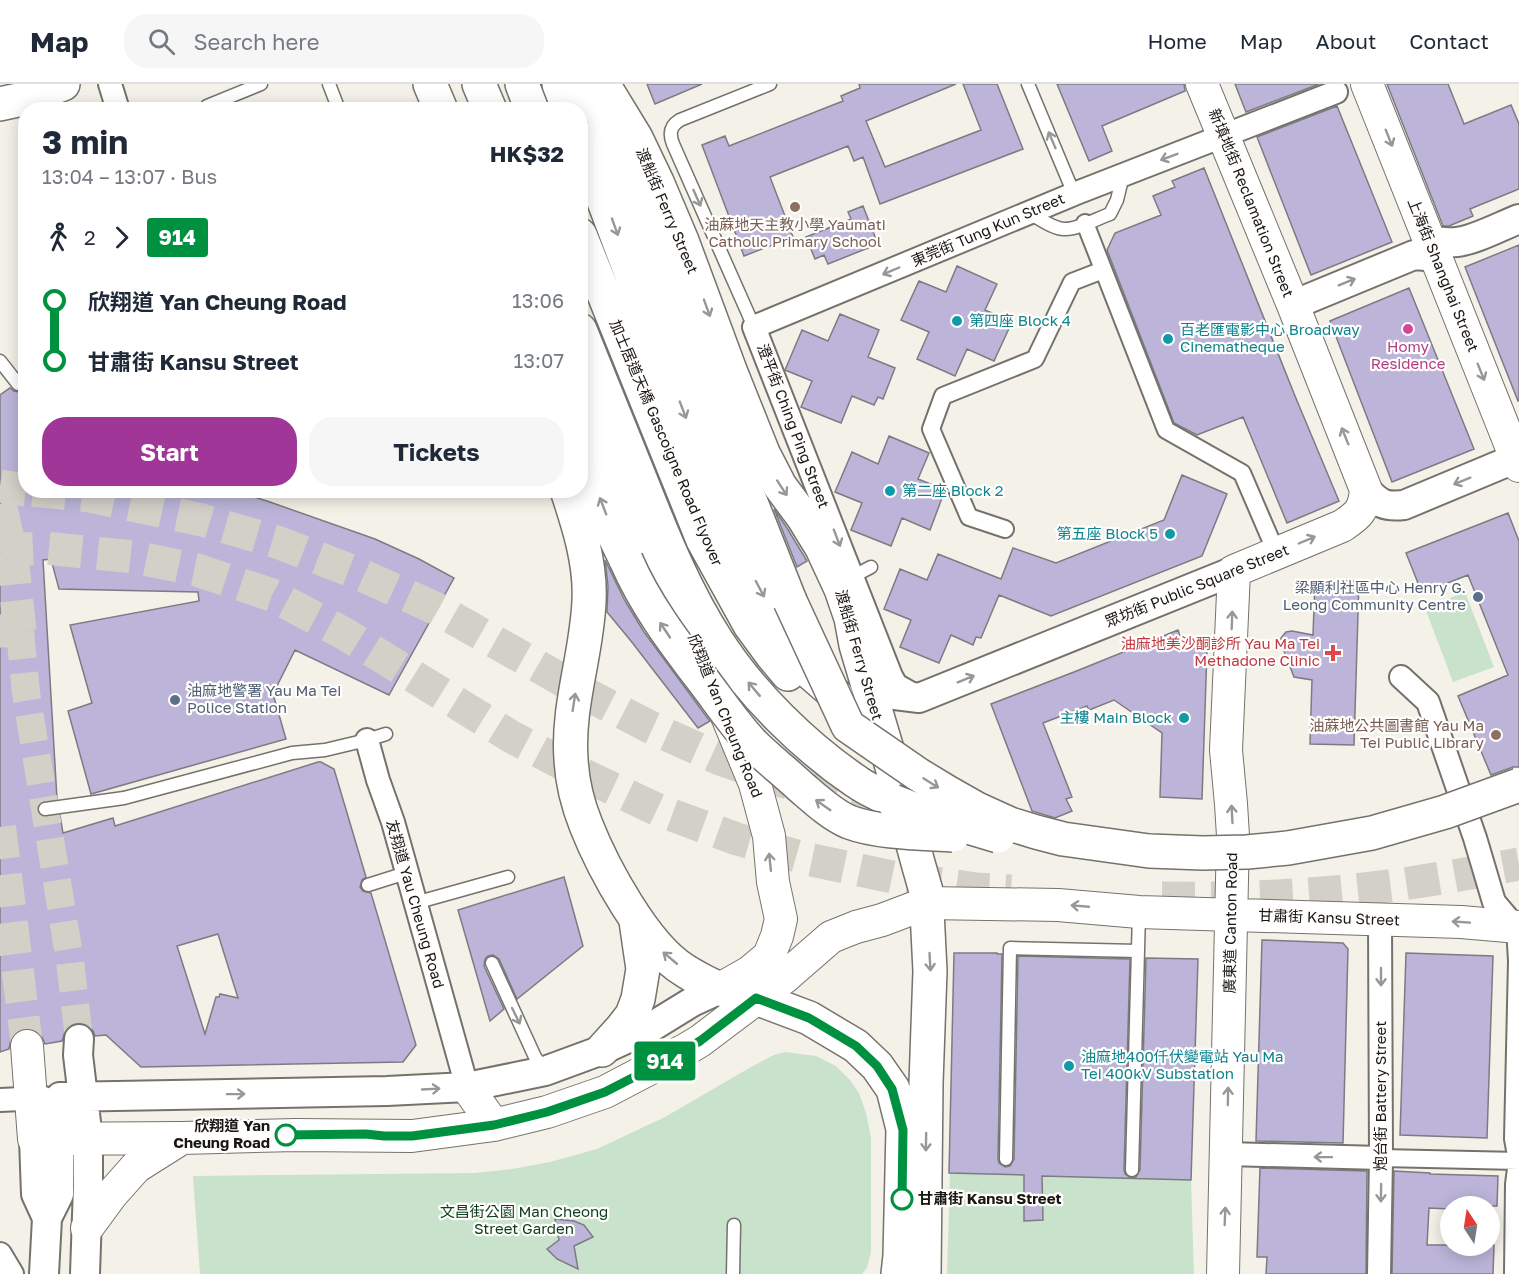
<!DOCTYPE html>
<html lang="en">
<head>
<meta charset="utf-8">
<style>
  body { margin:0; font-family:"Golos Text","Noto Sans TC",sans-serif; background:#f6f6f7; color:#1f2937; height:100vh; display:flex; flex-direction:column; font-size:22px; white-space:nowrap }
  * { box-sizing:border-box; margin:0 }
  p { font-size:20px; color:#747a83 }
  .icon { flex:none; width:33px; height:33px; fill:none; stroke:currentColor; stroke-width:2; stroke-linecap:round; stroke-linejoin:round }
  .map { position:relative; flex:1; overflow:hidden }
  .side { position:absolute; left:18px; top:18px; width:570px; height:396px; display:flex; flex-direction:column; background:#fff; border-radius:24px; box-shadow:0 3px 15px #0003 }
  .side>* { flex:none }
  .badge { padding:0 12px; border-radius:4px; font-size:21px; line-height:39px }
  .needle { width:39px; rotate:348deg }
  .buttons { position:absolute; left:1440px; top:1112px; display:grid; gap:12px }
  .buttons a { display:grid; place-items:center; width:60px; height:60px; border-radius:50%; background:#fff; box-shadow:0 3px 15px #0003; font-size:30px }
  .map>.badge { position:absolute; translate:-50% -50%; box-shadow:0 0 0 3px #fff }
  .legs { display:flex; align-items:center; gap:9px; height:66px; padding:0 24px; font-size:20px }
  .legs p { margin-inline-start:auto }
  .head { display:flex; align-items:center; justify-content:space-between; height:102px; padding:0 24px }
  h1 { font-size:33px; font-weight:700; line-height:45px }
  .primary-button { display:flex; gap:12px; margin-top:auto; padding:12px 24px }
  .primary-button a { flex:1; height:69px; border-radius:24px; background:#9f3698; color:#fff; font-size:24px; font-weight:700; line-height:69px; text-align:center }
  .primary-button a+a { background:#f6f6f7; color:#1f2937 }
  ul { padding:0 24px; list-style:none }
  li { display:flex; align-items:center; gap:21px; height:60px; font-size:22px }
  li i { display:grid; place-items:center; width:9px; height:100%; margin:0 8px; background:currentColor }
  li i::after { content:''; width:15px; height:15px; margin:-8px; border:4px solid; border-radius:50%; background:#fff }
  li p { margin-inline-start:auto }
  li:first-child i { background:linear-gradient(#0000 50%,currentColor 0) }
  li:last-child i { background:linear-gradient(currentColor 50%,#0000 0) }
  header { display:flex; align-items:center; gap:36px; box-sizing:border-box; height:84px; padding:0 30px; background:#fff; border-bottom:2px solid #e0e1e3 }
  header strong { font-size:28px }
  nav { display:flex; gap:33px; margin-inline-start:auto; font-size:21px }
  .search { width:420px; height:54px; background:#f6f6f7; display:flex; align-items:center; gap:15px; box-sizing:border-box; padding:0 21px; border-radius:24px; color:#747a83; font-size:22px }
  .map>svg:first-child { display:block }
  .green { fill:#c9e2cc }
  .building { fill:#bcb5d9; stroke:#7c7b82; stroke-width:1.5; fill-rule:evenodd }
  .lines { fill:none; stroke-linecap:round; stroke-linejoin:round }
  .tertiary-tunnel { stroke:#d3d0c8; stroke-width:28; stroke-dasharray:28 14; stroke-linecap:butt }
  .secondary-tunnel { stroke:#d3d0c8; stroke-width:32; stroke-dasharray:32 16; stroke-linecap:butt }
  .primary-tunnel { stroke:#d3d0c8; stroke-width:33; stroke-dasharray:33 16; stroke-linecap:butt }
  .trunk-tunnel { stroke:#d3d0c8; stroke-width:33; stroke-dasharray:33 16; stroke-linecap:butt }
  .service-casing { stroke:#75726b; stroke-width:15 }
  .pedestrian-casing { stroke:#75726b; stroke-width:20 }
  .minor-casing { stroke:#75726b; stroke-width:26 }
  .tertiary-casing { stroke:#75726b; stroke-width:32 }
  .secondary-casing { stroke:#75726b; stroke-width:34 }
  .primary-casing { stroke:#75726b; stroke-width:36 }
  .trunk-casing { stroke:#75726b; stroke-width:36 }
  .service { stroke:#fff; stroke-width:12 }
  .pedestrian { stroke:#fff; stroke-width:16 }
  .minor { stroke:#fff; stroke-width:22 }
  .tertiary { stroke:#fff; stroke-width:28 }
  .secondary { stroke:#fff; stroke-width:32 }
  .primary { stroke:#fff; stroke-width:33 }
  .trunk { stroke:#fff; stroke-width:33 }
  .trunk-bridge-casing { stroke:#75726b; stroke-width:36; stroke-linecap:butt }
  .trunk-bridge { stroke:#fff; stroke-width:33 }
  .oneway { stroke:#979795 }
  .line-1-casing { stroke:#fff; stroke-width:14 }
  .line-1 { stroke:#009140; stroke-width:9 }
  .education-dot { fill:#8d6e63; stroke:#fffefc; stroke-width:2 }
  .culture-dot { fill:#0f9aa8; stroke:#fffefc; stroke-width:2 }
  .hotel-dot { fill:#d1479c; stroke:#fffefc; stroke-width:2 }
  .service-dot { fill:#5c6f8a; stroke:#fffefc; stroke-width:2 }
  .health-dot { fill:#e0444e; stroke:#fffefc; stroke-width:2 }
  .stop-1-dot { fill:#fff; stroke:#009140; stroke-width:3 }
  .labels { text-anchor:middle; stroke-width:4.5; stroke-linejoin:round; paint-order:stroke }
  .street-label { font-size:15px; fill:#181714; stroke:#fffefc }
  .education-label { font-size:15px; fill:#785e54; stroke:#fffefc }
  .culture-label { font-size:15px; fill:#0d838f; stroke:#fffefc; text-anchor:start }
  .hotel-label { font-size:15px; fill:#b23c85; stroke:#fffefc }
  .service-label { font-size:15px; fill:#4e5e75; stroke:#fffefc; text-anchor:end }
  .health-label { font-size:15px; fill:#be3a42; stroke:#fffefc; text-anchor:end }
  .stop-label { font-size:15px; font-weight:bold; fill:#181714; stroke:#fffefc; text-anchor:end }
  .park-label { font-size:15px; fill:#0f411e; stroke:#fffefc }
</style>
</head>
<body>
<header>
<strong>Map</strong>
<div class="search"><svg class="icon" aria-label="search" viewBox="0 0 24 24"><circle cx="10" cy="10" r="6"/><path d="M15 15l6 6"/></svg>Search here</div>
<nav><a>Home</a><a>Map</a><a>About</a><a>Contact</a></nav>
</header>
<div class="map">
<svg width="1519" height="1190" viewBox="0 0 1519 1190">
  <rect width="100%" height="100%" fill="#f4f1e8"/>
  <!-- green -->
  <path class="green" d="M1465 508 1494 583 1453 598 1425 524Z
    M785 968 816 972 836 982 850 996 859 1009 866 1029 871 1053V1168L867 1184 862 1190H200L193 1092 475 1089 512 1085 550 1078 597 1065 665 1033 751 983 774 971Z
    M950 1089 1191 1096 1194 1190H947Z"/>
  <!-- building -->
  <path class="building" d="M647 0H702L655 20Z
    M859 0H956L866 37 885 83 981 46 963 0H997L1023 65 880 120 863 73 854 77 848 62 770 93 793 153 744 172 702 61 725 52 729 62 843 17 841 12 860 4Z
    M1057 0H1184L1185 7 1102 42 1112 67 1089 77Z
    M1235 0H1319L1246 28Z
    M1387 0H1448L1464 40 1511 21 1519 40V105L1470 125 1473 132 1449 142H1443Z
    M1337 22 1392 158 1311 191 1257 53Z
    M1204 84 1295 312 1339 417 1287 439 1243 333 1197 351 1174 339 1107 166 1115 149 1161 131 1153 112 1175 103 1172 97Z
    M863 122 878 160 828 180 824 171 815 175 806 153 851 135 848 128Z
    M1519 161V317H1518L1465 183Z
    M957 182 997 200 985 226 1012 238 994 277 967 265 955 292 917 275 929 248 901 236 919 197 946 208Z
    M1409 204 1474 365 1392 398 1330 237Z
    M840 230 879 246 868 273 895 284 883 315 878 313 874 321 852 312 841 339 801 323 812 297 785 286 802 246 828 257Z
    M26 303V406H232L267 417 375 455 419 475 454 494 389 611 295 566 273 610 286 655 91 710 68 627 92 619 70 541 199 517 198 508 59 505 51 475 43 476 57 715 44 717 40 719 37 722 38 730 41 732 46 733 60 731 63 749 113 734 115 742 318 678H321L334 685 366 793 362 796 360 803 363 807 371 809 416 961 403 978 141 983 106 951 95 952 93 947 89 942 79 939 71 941 66 945 62 957 45 960 41 951 34 946 26 944 17 947 11 955 9 965 0 968V311L10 304 14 307 19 308 23 307ZM218 850 238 914 220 910 219 913H216L205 950 177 862Z
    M889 352 929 369 918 395 945 406 930 446 902 434 891 462 851 446 862 419 835 408 852 368 878 380Z
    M1182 391 1227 410 1202 472 1051 532 999 511 981 554 976 553 973 561 951 551 939 579 900 563 911 536 884 525 900 485 927 496 938 470 1001 495 1013 464 1056 479 1164 436Z
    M774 425 787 444 807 477 797 483Z
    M1508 429 1519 457V683H1513L1491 691 1458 612 1508 591 1468 491 1422 509 1406 469Z
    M605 476 625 517 644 548 709 636 710 637 698 644 631 557 607 528 608 502Z
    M1315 497H1359L1354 661 1310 660 1312 596 1294 593 1281 559V554L1286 548 1292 547 1313 551Z
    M1178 546 1182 558 1196 565 1207 566 1202 715 1160 713 1162 649 1114 616 1089 626 1087 622 1043 639 1072 713 1066 715 1072 727 1055 734 1032 727 991 620 1074 588Z
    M564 793 583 862 517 915 499 875 493 871 488 872 485 875 484 882 504 925 490 937 458 826Z
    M1262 856 1343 859 1348 865 1343 1059 1256 1057Z
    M954 869H997V870H1002L998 1075 999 1079 1005 1083 1010 1082 1014 1075 1018 872 1130 875 1124 1086 1125 1090 1131 1094 1136 1093 1140 1086 1146 874 1198 875 1191 1096 1042 1092 1043 1136 1024 1137V1091L949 1089Z
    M1406 869 1493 872 1487 1054 1400 1051Z
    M1260 1084 1367 1087 1366 1190H1266L1267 1173H1257Z
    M1394 1087 1430 1089V1090L1498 1092 1497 1122H1450V1125L1429 1124 1427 1161H1494L1493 1190H1392Z
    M555 1135 574 1137 584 1141 593 1153 574 1162 578 1185 557 1175 547 1165 559 1156Z"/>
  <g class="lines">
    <!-- tertiary-tunnel -->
    <path class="tertiary-tunnel" d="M20 547 26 609 70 877 79 955"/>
    <!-- secondary-tunnel -->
    <path class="secondary-tunnel" d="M0 743 27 962"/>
    <!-- primary-tunnel -->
    <path class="primary-tunnel" d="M0 420 12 472 20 547"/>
    <!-- trunk-tunnel -->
    <path class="trunk-tunnel" d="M0 402 26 406
      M33 406 90 412 202 436 277 458 357 489 437 525 592 613 652 644 720 675 785 698 862 721 908 730
      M0 466 45 464 134 473 197 486 272 511 345 550 510 652 586 692 658 726 737 755 807 775 893 793 976 805 1011 807
      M0 547H20
      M1162 814C1232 815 1303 812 1373 804 1422 798 1471 789 1519 780"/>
    <defs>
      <path id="service" d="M329 0 339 26
        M1028 0 1074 110
        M207 22 261 0
        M1029 129C1039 134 1053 145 1064 145 1077 146 1098 134 1110 130L1117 116 1123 91
        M754 243 673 60C669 50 670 42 680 36L770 0
        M0 277 18 300
        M852 493 871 483
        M45 725 124 714 292 669 325 666 367 656 386 650
        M368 801 406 789
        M415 819 508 793
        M492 879 535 973 545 987
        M1006 1075 1010 864 1138 867
        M1132 1086 1139 829
        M733 1190 734 1141"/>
      <path id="pedestrian" d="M1085 139 1166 346 1242 389 1270 454
        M1005 445 969 433 931 345 943 312 1035 275 1072 198 1103 186
        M1381 1074 1519 1077
        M1513 1190 1514 1100 1517 1077 1513 1055 1517 877 1515 843"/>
      <path id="minor" d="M110 0 118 26
        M1401 593 1428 618 1475 754 1494 818 1515 843
        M912 610 896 601 891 592 754 243 1074 110 1336 8
        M367 656 378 696 393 738 467 1003
        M0 1016 44 1014
        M1227 1070 1381 1074
        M0 1170 12 1190
        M1379 1190 1381 1074 1380 835"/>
      <path id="tertiary" d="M1428 156C1438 158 1447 159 1457 158 1475 156 1501 142 1519 135
        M1293 221 1414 171 1426 172 1436 175
        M1366 406C1380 420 1384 423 1404 421L1519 373
        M862 579 875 598 895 611 919 614 1234 487
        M79 955 78 971 88 1055V1102L85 1190
        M34 1055 36 1110 47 1134 44 1190
        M47 1134 59 1110 60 1013 387 1007 467 1003 545 987 602 966 648 945 692 918 720 905"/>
      <path id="secondary" d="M1202 0 1293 221 1366 406C1364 426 1359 431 1342 442L1234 487 1226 666 1231 720 1233 752 1223 1190
        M1367 0 1519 382
        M580 302 641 446 681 521 755 700 769 752 773 798 781 835 777 852 769 872 750 888 720 905
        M27 962 34 1055 182 1054 296 1051 412 1052 494 1041 547 1028 605 1008 685 966 700 957 785 893 831 853 856 843 882 836 927 819 1058 821 1139 828 1461 838 1519 843
        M467 1003 494 1041
        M87 1144 112 1110 136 1083 182 1054"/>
      <path id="primary" d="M603 0 636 54 657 98 682 157 731 289 763 369 780 402 803 433 822 464 841 505 851 534 856 561 889 672 918 779 926 807 930 887 926 999 924 1190
        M0 20 23 15 63 0
        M756 914 809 934 856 962 877 982 893 1005 903 1045 900 1172 898 1190"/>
      <path id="trunk" d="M430 0 441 26
        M479 0 490 26
        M522 0 532 26
        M559 0 569 26
        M592 0 630 113 790 517
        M580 54 685 332 736 461 798 578 836 611
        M580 151 703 456 750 541 772 571 788 590
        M580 246C601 298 622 350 643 402 664 455 686 509 717 557 751 610 805 663 857 698 868 706 881 711 893 717
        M580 363 613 449 626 476
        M567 406C579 442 591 480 589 517 587 570 567 622 571 675 572 697 578 721 586 741 603 784 645 862 684 886 693 892 712 902 721 905 732 909 744 911 756 914
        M602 966 622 944 632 931 638 915 643 885 636 837"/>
    </defs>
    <!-- service casing -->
    <use href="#service" class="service-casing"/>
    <!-- pedestrian casing -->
    <use href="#pedestrian" class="pedestrian-casing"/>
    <!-- minor casing -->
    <use href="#minor" class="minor-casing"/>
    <!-- tertiary casing -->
    <use href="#tertiary" class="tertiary-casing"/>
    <!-- secondary casing -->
    <use href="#secondary" class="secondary-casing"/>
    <!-- primary casing -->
    <use href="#primary" class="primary-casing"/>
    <!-- trunk casing -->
    <use href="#trunk" class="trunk-casing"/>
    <!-- service -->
    <use href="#service" class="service"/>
    <!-- pedestrian -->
    <use href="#pedestrian" class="pedestrian"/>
    <!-- minor -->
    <use href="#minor" class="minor"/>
    <!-- tertiary -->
    <use href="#tertiary" class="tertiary"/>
    <!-- secondary -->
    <use href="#secondary" class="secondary"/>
    <!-- primary -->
    <use href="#primary" class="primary"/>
    <!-- trunk -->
    <use href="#trunk" class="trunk"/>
    <defs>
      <path id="trunk-bridge" d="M626 476C645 520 673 557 702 595 719 617 734 640 753 660 768 675 785 688 801 703 815 715 832 731 849 738 878 749 922 749 953 751
        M790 517 848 642 919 691 947 708 977 725 1010 740 1036 748 1063 755 1149 767 1203 769 1247 768 1288 764 1372 749 1445 728 1519 701
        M893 717 928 731 998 752"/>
    </defs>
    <!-- trunk-bridge casing -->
    <use href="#trunk-bridge" class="trunk-bridge-casing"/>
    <!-- trunk-bridge -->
    <use href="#trunk-bridge" class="trunk-bridge"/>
  </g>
  <!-- one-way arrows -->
  <defs><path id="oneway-shaft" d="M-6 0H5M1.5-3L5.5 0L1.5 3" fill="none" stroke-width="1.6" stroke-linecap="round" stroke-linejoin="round" transform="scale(1.5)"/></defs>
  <g class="oneway">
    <use href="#oneway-shaft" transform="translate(1389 54) rotate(68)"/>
    <use href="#oneway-shaft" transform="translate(1052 56) rotate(-113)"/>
    <use href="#oneway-shaft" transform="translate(1169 73) rotate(159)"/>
    <use href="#oneway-shaft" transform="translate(697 114) rotate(66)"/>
    <use href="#oneway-shaft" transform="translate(615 143) rotate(70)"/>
    <use href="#oneway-shaft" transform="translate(891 187) rotate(157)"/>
    <use href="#oneway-shaft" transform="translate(1347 198) rotate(-22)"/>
    <use href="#oneway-shaft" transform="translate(707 224) rotate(70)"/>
    <use href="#oneway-shaft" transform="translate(1481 288) rotate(68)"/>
    <use href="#oneway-shaft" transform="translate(683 326) rotate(69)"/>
    <use href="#oneway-shaft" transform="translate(1345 352) rotate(-112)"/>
    <use href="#oneway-shaft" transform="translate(1462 397) rotate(158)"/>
    <use href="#oneway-shaft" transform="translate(782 404) rotate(57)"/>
    <use href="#oneway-shaft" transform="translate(603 422) rotate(-111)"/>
    <use href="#oneway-shaft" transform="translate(837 454) rotate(69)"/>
    <use href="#oneway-shaft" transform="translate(1307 456) rotate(-23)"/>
    <use href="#oneway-shaft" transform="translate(760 505) rotate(62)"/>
    <use href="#oneway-shaft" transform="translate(1232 536) rotate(-88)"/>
    <use href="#oneway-shaft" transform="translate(665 546) rotate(-124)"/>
    <use href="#oneway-shaft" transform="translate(966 595) rotate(-22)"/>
    <use href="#oneway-shaft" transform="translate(754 605) rotate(-130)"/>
    <use href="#oneway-shaft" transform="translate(574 618) rotate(-81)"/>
    <use href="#oneway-shaft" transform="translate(931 699) rotate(32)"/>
    <use href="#oneway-shaft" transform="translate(823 721) rotate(-145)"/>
    <use href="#oneway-shaft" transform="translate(1232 730) rotate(-93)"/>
    <use href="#oneway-shaft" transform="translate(770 778) rotate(-96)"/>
    <use href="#oneway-shaft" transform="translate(1080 822) rotate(-175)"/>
    <use href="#oneway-shaft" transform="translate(1461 838) rotate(-176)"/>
    <use href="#oneway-shaft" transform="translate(670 874) rotate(-140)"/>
    <use href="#oneway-shaft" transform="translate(930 878) rotate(87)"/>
    <use href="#oneway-shaft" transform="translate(1381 893) rotate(90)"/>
    <use href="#oneway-shaft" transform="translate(516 932) rotate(64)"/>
    <use href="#oneway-shaft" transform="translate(431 1005) rotate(-3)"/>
    <use href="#oneway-shaft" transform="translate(236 1010) rotate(-1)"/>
    <use href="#oneway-shaft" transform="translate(1228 1012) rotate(-89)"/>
    <use href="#oneway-shaft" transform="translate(926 1058) rotate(91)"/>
    <use href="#oneway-shaft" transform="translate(1323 1073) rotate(-179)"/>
    <use href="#oneway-shaft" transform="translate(1381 1109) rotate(91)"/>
    <use href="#oneway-shaft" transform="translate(1225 1132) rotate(-88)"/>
  </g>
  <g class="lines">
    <defs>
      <path id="line-1" d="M286 1051 366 1050 384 1052H412L494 1041 547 1028 605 1008 669 975 700 957 756 914 809 934 856 962 877 982 892 1005 903 1046 902 1115"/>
    </defs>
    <!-- line-1 casing -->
    <use href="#line-1" class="line-1-casing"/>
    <!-- line-1 -->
    <use href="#line-1" class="line-1"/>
  </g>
  <!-- markers -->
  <g class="education-dot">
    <circle cx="795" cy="123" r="6"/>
    <circle cx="1496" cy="651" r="6"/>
  </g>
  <g class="culture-dot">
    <circle cx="957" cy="237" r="6"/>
    <circle cx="1168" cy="255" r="6"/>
    <circle cx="890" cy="407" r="6"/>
    <circle cx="1170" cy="450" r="6"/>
    <circle cx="1184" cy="634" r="6"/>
    <circle cx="1069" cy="982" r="6"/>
  </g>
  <circle class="hotel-dot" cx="1408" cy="245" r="6"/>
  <g class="service-dot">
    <circle cx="1478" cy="513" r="6"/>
    <circle cx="175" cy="616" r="6"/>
  </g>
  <path class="health-dot" d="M1330 560h6v6h6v6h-6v6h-6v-6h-6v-6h6z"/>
  <g class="stop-1-dot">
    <circle cx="286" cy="1051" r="10"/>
    <circle cx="902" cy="1115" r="10"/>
  </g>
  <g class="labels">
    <!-- street labels -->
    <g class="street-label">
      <text transform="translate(1251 119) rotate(68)" y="5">新填地街 Reclamation Street</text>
      <text transform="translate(667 127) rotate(67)" y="5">渡船街 Ferry Street</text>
      <text transform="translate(988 146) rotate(-23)" y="5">東莞街 Tung Kun Street</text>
      <text transform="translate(1443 191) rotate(68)" y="5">上海街 Shanghai Street</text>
      <text transform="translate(793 342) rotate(69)" y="5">澄平街 Ching Ping Street</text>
      <text transform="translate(666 359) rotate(67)" y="5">加士居道天橋 Gascoigne Road Flyover</text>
      <text transform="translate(1197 502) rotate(-22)" y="5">眾坊街 Public Square Street</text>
      <text transform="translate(859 571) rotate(74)" y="5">渡船街 Ferry Street</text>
      <text transform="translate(725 632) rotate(68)" y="5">欣翔道 Yan Cheung Road</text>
      <text transform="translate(415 820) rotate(74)" y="5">友翔道 Yau Cheung Road</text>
      <text transform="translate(1329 834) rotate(2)" y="5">甘肅街 Kansu Street</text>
      <text transform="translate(1231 839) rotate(-89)" y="5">廣東道 Canton Road</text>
      <text transform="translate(1381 1012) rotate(-90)" y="5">炮台街 Battery Street</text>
    </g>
    <!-- education labels -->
    <g class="education-label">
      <text x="795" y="146">油蔴地天主教小學 Yaumati<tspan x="795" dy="17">Catholic Primary School</tspan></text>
      <text x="1484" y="647" text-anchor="end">油蔴地公共圖書館 Yau Ma<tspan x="1484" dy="17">Tei Public Library</tspan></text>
    </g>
    <!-- culture labels -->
    <g class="culture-label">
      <text x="969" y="242">第四座 Block 4</text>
      <text x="1180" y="251">百老匯電影中心 Broadway<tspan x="1180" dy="17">Cinematheque</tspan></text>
      <text x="902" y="412">第二座 Block 2</text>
      <text x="1158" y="455" text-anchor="end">第五座 Block 5</text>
      <text x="1172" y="639" text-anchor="end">主樓 Main Block</text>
      <text x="1081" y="978">油麻地400仟伏變電站 Yau Ma<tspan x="1081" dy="17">Tei 400kV Substation</tspan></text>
    </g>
    <!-- hotel labels -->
    <g class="hotel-label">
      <text x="1408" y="268">Homy<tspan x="1408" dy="17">Residence</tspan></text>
    </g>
    <!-- service labels -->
    <g class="service-label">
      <text x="1466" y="509">梁顯利社區中心 Henry G.<tspan x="1466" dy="17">Leong Community Centre</tspan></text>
      <text x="187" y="612" text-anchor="start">油麻地警署 Yau Ma Tei<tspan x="187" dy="17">Police Station</tspan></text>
    </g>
    <!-- health labels -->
    <g class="health-label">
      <text x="1320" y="565">油麻地美沙酮診所 Yau Ma Tei<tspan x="1320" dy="17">Methadone Clinic</tspan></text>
    </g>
    <!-- stop labels -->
    <g class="stop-label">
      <text x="270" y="1047">欣翔道 Yan<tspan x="270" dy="17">Cheung Road</tspan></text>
      <text x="918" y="1120" text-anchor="start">甘肅街 Kansu Street</text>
    </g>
    <!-- park labels -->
    <g class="park-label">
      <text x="524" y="1133">文昌街公園 Man Cheong<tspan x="524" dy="17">Street Garden</tspan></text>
    </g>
  </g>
</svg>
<div class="buttons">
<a><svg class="needle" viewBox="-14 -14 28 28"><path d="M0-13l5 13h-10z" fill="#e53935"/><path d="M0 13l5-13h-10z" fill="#747a83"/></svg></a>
</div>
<b class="badge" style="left:665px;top:977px;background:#009140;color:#fff">914</b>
<section class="side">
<div class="head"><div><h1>3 min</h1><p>13:04 – 13:07 · Bus</p></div><b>HK$32</b></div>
<div class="legs"><svg class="icon" aria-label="walk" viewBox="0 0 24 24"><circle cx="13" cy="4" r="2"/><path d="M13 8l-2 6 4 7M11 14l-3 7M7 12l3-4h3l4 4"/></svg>2<svg class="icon" aria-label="forward" viewBox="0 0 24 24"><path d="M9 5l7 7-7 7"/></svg><b class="badge" style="background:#009140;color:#fff">914</b></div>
<ul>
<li><i style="color:#009140"></i><b>欣翔道 Yan Cheung Road</b><p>13:06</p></li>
<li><i style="color:#009140"></i><b>甘肅街 Kansu Street</b><p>13:07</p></li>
</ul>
<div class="primary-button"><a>Start</a><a>Tickets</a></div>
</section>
</div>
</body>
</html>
